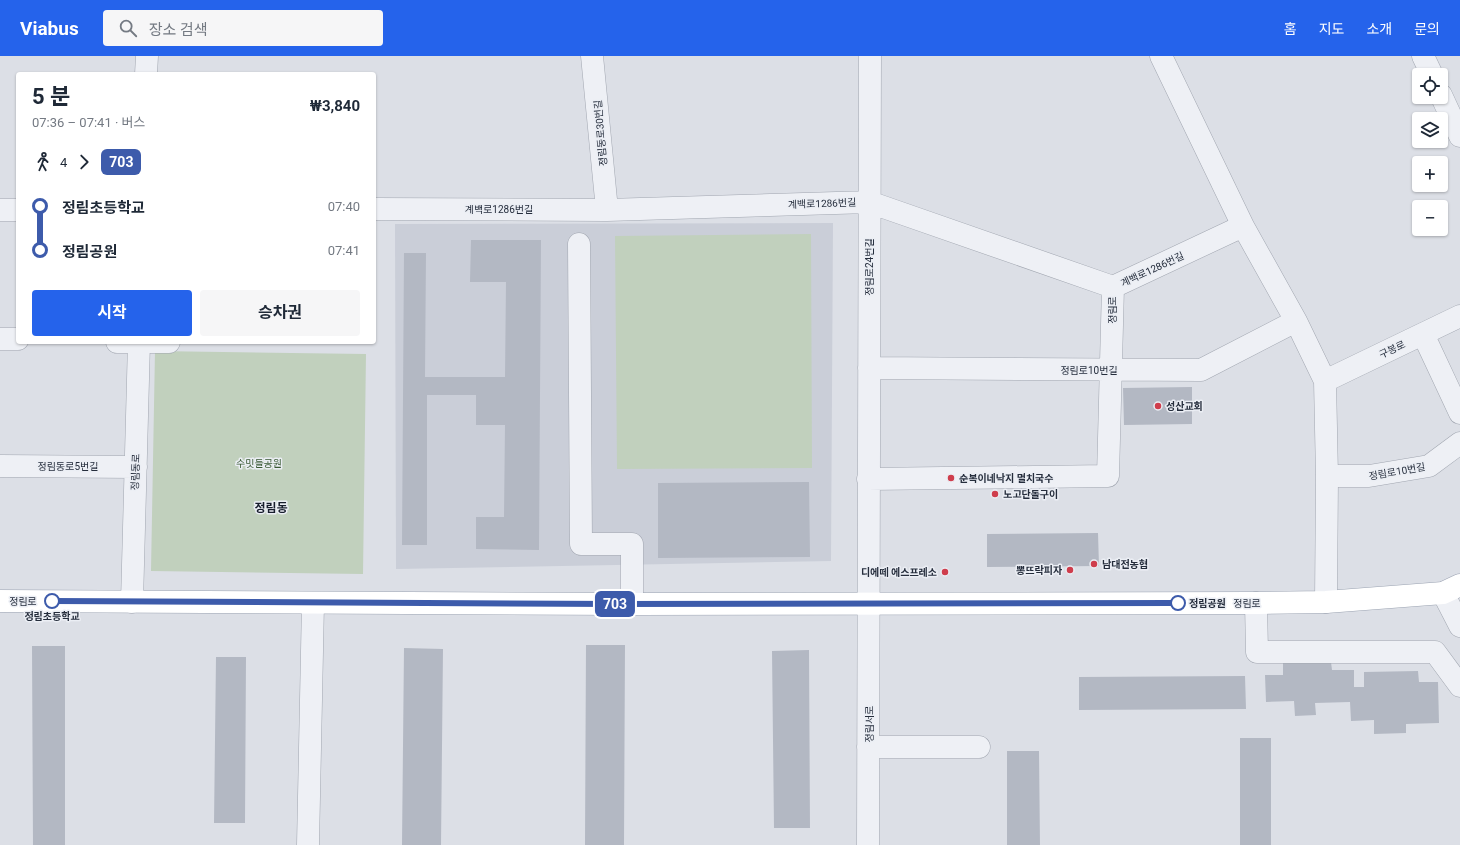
<!DOCTYPE html>
<html lang="ko">
<head>
<meta charset="utf-8">
<style>
  body { margin:0; font-family:Roboto,"Noto Sans KR",sans-serif; background:#f6f6f7; color:#1f2937; height:100vh; display:flex; flex-direction:column; font-size:15px; white-space:nowrap }
  * { box-sizing:border-box; margin:0 }
  p { font-size:13px; color:#747a83 }
  .icon { flex:none; width:22px; height:22px; fill:none; stroke:currentColor; stroke-width:2; stroke-linecap:round; stroke-linejoin:round }
  .map { position:relative; flex:1; overflow:hidden }
  .sheet { position:absolute; left:16px; top:16px; width:360px; height:272px; display:flex; flex-direction:column; background:#fff; border-radius:4px; box-shadow:0 1px 3px #0004 }
  .sheet>* { flex:none }
  .badge { padding:0 8px; border-radius:6px; font-size:14px; line-height:26px }
  .tools { position:absolute; left:1412px; top:12px; display:grid; gap:8px }
  .tools a { display:grid; place-items:center; width:36px; height:36px; border-radius:4px; background:#fff; box-shadow:0 1px 3px #0004; font-size:20px }
  .map>.badge { position:absolute; translate:-50% -50%; box-shadow:0 0 0 2px #fff }
  .legs { display:flex; align-items:center; gap:6px; height:44px; padding:0 16px; font-size:13px }
  .legs p { margin-inline-start:auto }
  .head { display:flex; align-items:center; justify-content:space-between; height:68px; padding:0 16px }
  h1 { font-size:22px; font-weight:700; line-height:30px }
  .action { display:flex; gap:8px; margin-top:auto; padding:8px 16px }
  .action a { flex:1; height:46px; border-radius:4px; background:#2563eb; color:#fff; font-size:16px; font-weight:700; line-height:46px; text-align:center }
  .action a+a { background:#f6f6f7; color:#1f2937 }
  ul { padding:0 16px; list-style:none }
  li { display:flex; align-items:center; gap:14px; height:44px; font-size:15px }
  li i { display:grid; place-items:center; width:6px; height:100%; margin:0 5px; background:currentColor }
  li i::after { content:''; width:10px; height:10px; margin:-5px; border:3px solid; border-radius:50%; background:#fff }
  li p { margin-inline-start:auto }
  li:first-child i { background:linear-gradient(#0000 50%,currentColor 0) }
  li:last-child i { background:linear-gradient(currentColor 50%,#0000 0) }
  header { display:flex; align-items:center; gap:24px; box-sizing:border-box; height:56px; padding:0 20px; background:#2563eb; color:#fff }
  header strong { font-size:19px }
  nav { display:flex; gap:22px; margin-inline-start:auto; font-size:14px }
  .search { width:280px; height:36px; background:#f6f6f7; display:flex; align-items:center; gap:10px; box-sizing:border-box; padding:0 14px; border-radius:4px; color:#747a83; font-size:15px }
  .map>svg:first-child { display:block }
  .built { fill:#caced8 }
  .green { fill:#c1d0bd }
  .building { fill:#b3b8c3 }
  .lines { fill:none; stroke-linecap:round; stroke-linejoin:round }
  .minor-casing { stroke:#a1a6b0; stroke-width:23 }
  .major-casing { stroke:#9ba3b2; stroke-width:23 }
  .minor { stroke:#eef0f5; stroke-width:22 }
  .major { stroke:#fff; stroke-width:22 }
  .line-1-casing { stroke:#fff; stroke-width:9 }
  .line-1 { stroke:#3d5bab; stroke-width:6 }
  .poi-dot { fill:#cf3d4c; stroke:#ebeef4; stroke-width:1.5 }
  .stop-1-dot { fill:#fff; stroke:#3d5bab; stroke-width:2 }
  .labels { text-anchor:middle; stroke-width:3; stroke-linejoin:round; paint-order:stroke }
  .street-label { font-size:10px; fill:#252d3c; stroke:#ebeef4 }
  .poi-label { font-size:10px; font-weight:bold; fill:#252d3c; stroke:#ebeef4; text-anchor:start }
  .park-label { font-size:10px; fill:#385833; stroke:#ebeef4 }
  .stop-label { font-size:10px; font-weight:bold; fill:#252d3c; stroke:#ebeef4; text-anchor:start }
  .quarter-label { font-size:12px; font-weight:bold; fill:#181e2d; stroke:#ebeef4 }
</style>
</head>
<body>
<header>
<strong>Viabus</strong>
<div class="search"><svg class="icon" aria-label="search" viewBox="0 0 24 24"><circle cx="10" cy="10" r="6"/><path d="M15 15l6 6"/></svg>장소 검색</div>
<nav><a>홈</a><a>지도</a><a>소개</a><a>문의</a></nav>
</header>
<div class="map">
<svg width="1460" height="789" viewBox="0 0 1460 789">
  <rect width="100%" height="100%" fill="#dcdfe6"/>
  <!-- built -->
  <path class="built" d="M833 167 831 505 396 513 395 168Z"/>
  <!-- green -->
  <path class="green" d="M811 178 812 412 617 413 615 180Z
    M155 295 366 298 363 518 151 515Z"/>
  <!-- building -->
  <path class="building" d="M471 184H541L539 494 476 493V461H504L505 369H476V339H427V489H402L404 197H426L425 321H505L506 226H470Z
    M1192 331V368L1124 369 1123 332Z
    M809 426 810 501 658 502V427Z
    M1098 477 1099 510 987 511V478Z
    M586 589H625L624 789H585Z
    M32 590H65V789H33Z
    M404 592 443 593 441 789H402Z
    M809 594 810 772H774L772 595Z
    M216 601H246L245 767H214Z
    M1331 606 1332 614H1354V631H1364V616L1418 615 1419 626H1438L1439 667 1406 668V677L1374 678V664L1351 665 1350 646 1315 647 1316 659 1295 660 1294 645 1266 646 1265 619H1283V607Z
    M1245 620 1246 653 1079 654V621Z
    M1240 682H1271V789H1240Z
    M1007 695H1039L1040 789H1007Z"/>
  <g class="lines">
    <defs>
      <path id="minor" d="M592 0 607 154
        M1161 0 1243 170 1296 265 1325 325 1327 420 1326 546
        M1423 0 1432 19
        M146 18 147 0
        M1441 39 1460 80
        M374 153 607 154 869 146 1113 231 1243 170
        M0 154H18
        M579 188 581 488H632V548
        M1423 278 1460 357
        M0 283H18
        M117 286H169
        M869 312 1201 314 1296 265
        M1325 325 1460 260
        M0 410 136 411
        M1327 420H1369L1429 410 1460 387
        M868 423 1108 420 1113 231
        M1443 537 1460 570
        M132 546 139 286
        M1256 547 1257 596H1435L1460 630
        M868 691H979
        M308 789 313 547
        M868 789C870 526 868 263 870 0"/>
      <path id="major" d="M0 545 632 548 1256 547 1326 546 1443 537 1460 529"/>
    </defs>
    <!-- minor casing -->
    <use href="#minor" class="minor-casing"/>
    <!-- major casing -->
    <use href="#major" class="major-casing"/>
    <!-- minor -->
    <use href="#minor" class="minor"/>
    <!-- major -->
    <use href="#major" class="major"/>
  </g>
  <g class="lines">
    <defs>
      <path id="line-1" d="M52 545 616 548 1178 547"/>
    </defs>
    <!-- line-1 casing -->
    <use href="#line-1" class="line-1-casing"/>
    <!-- line-1 -->
    <use href="#line-1" class="line-1"/>
  </g>
  <!-- markers -->
  <g class="poi-dot">
    <circle cx="1158" cy="350" r="4"/>
    <circle cx="951" cy="422" r="4"/>
    <circle cx="995" cy="438" r="4"/>
    <circle cx="1094" cy="508" r="4"/>
    <circle cx="1070" cy="514" r="4"/>
    <circle cx="945" cy="516" r="4"/>
  </g>
  <g class="stop-1-dot">
    <circle cx="52" cy="545" r="7"/>
    <circle cx="1178" cy="547" r="7"/>
  </g>
  <g class="labels">
    <!-- street labels -->
    <g class="street-label">
      <text transform="translate(600 77) rotate(-95)" y="4">정림동로30번길</text>
      <text transform="translate(822 147) rotate(-2)" y="4">계백로1286번길</text>
      <text x="499" y="157">계백로1286번길</text>
      <text transform="translate(869 211) rotate(-90)" y="4">정림로24번길</text>
      <text transform="translate(1152 213) rotate(-25)" y="4">계백로1286번길</text>
      <text transform="translate(1112 254) rotate(-90)" y="4">정림로</text>
      <text transform="translate(1392 293) rotate(-25)" y="4">구봉로</text>
      <text x="1089" y="318">정림로10번길</text>
      <text x="68" y="414">정림동로5번길</text>
      <text transform="translate(1397 415) rotate(-10)" y="4">정림로10번길</text>
      <text transform="translate(135 416) rotate(-88)" y="4">정림동로</text>
      <text x="23" y="549">정림로</text>
      <text x="1247" y="551">정림로</text>
      <text transform="translate(869 668) rotate(-90)" y="4">정림서로</text>
    </g>
    <!-- poi labels -->
    <g class="poi-label">
      <text x="1166" y="354">성산교회</text>
      <text x="959" y="426">순복이네낙지 멸치국수</text>
      <text x="1003" y="442">노고단돌구이</text>
      <text x="1102" y="512">남대전농협</text>
      <text x="1062" y="518" text-anchor="end">뽕뜨락피자</text>
      <text x="937" y="520" text-anchor="end">디에떼 에스프레소</text>
    </g>
    <!-- park labels -->
    <g class="park-label">
      <text x="259" y="411">수밋들공원</text>
    </g>
    <!-- stop labels -->
    <g class="stop-label">
      <text x="1189" y="551">정림공원</text>
      <text x="52" y="564" text-anchor="middle">정림초등학교</text>
    </g>
    <!-- quarter labels -->
    <g class="quarter-label">
      <text x="271" y="456">정림동</text>
    </g>
  </g>
</svg>
<div class="tools">
<a><svg class="icon" aria-label="locate" viewBox="0 0 24 24"><circle cx="12" cy="12" r="6"/><path d="M12 2v4M12 18v4M2 12h4M18 12h4"/></svg></a>
<a><svg class="icon" aria-label="layers" viewBox="0 0 24 24"><path d="M12 4l9 5-9 5-9-5zM3 14l9 5 9-5"/></svg></a>
<a>+</a>
<a>−</a>
</div>
<b class="badge" style="left:615px;top:548px;background:#3d5bab;color:#fff">703</b>
<section class="sheet">
<div class="head"><div><h1>5 분</h1><p>07:36 – 07:41 · 버스</p></div><b>₩3,840</b></div>
<div class="legs"><svg class="icon" aria-label="walk" viewBox="0 0 24 24"><circle cx="13" cy="4" r="2"/><path d="M13 8l-2 6 4 7M11 14l-3 7M7 12l3-4h3l4 4"/></svg>4<svg class="icon" aria-label="forward" viewBox="0 0 24 24"><path d="M9 5l7 7-7 7"/></svg><b class="badge" style="background:#3d5bab;color:#fff">703</b></div>
<ul>
<li><i style="color:#3d5bab"></i><b>정림초등학교</b><p>07:40</p></li>
<li><i style="color:#3d5bab"></i><b>정림공원</b><p>07:41</p></li>
</ul>
<div class="action"><a>시작</a><a>승차권</a></div>
</section>
</div>
</body>
</html>
